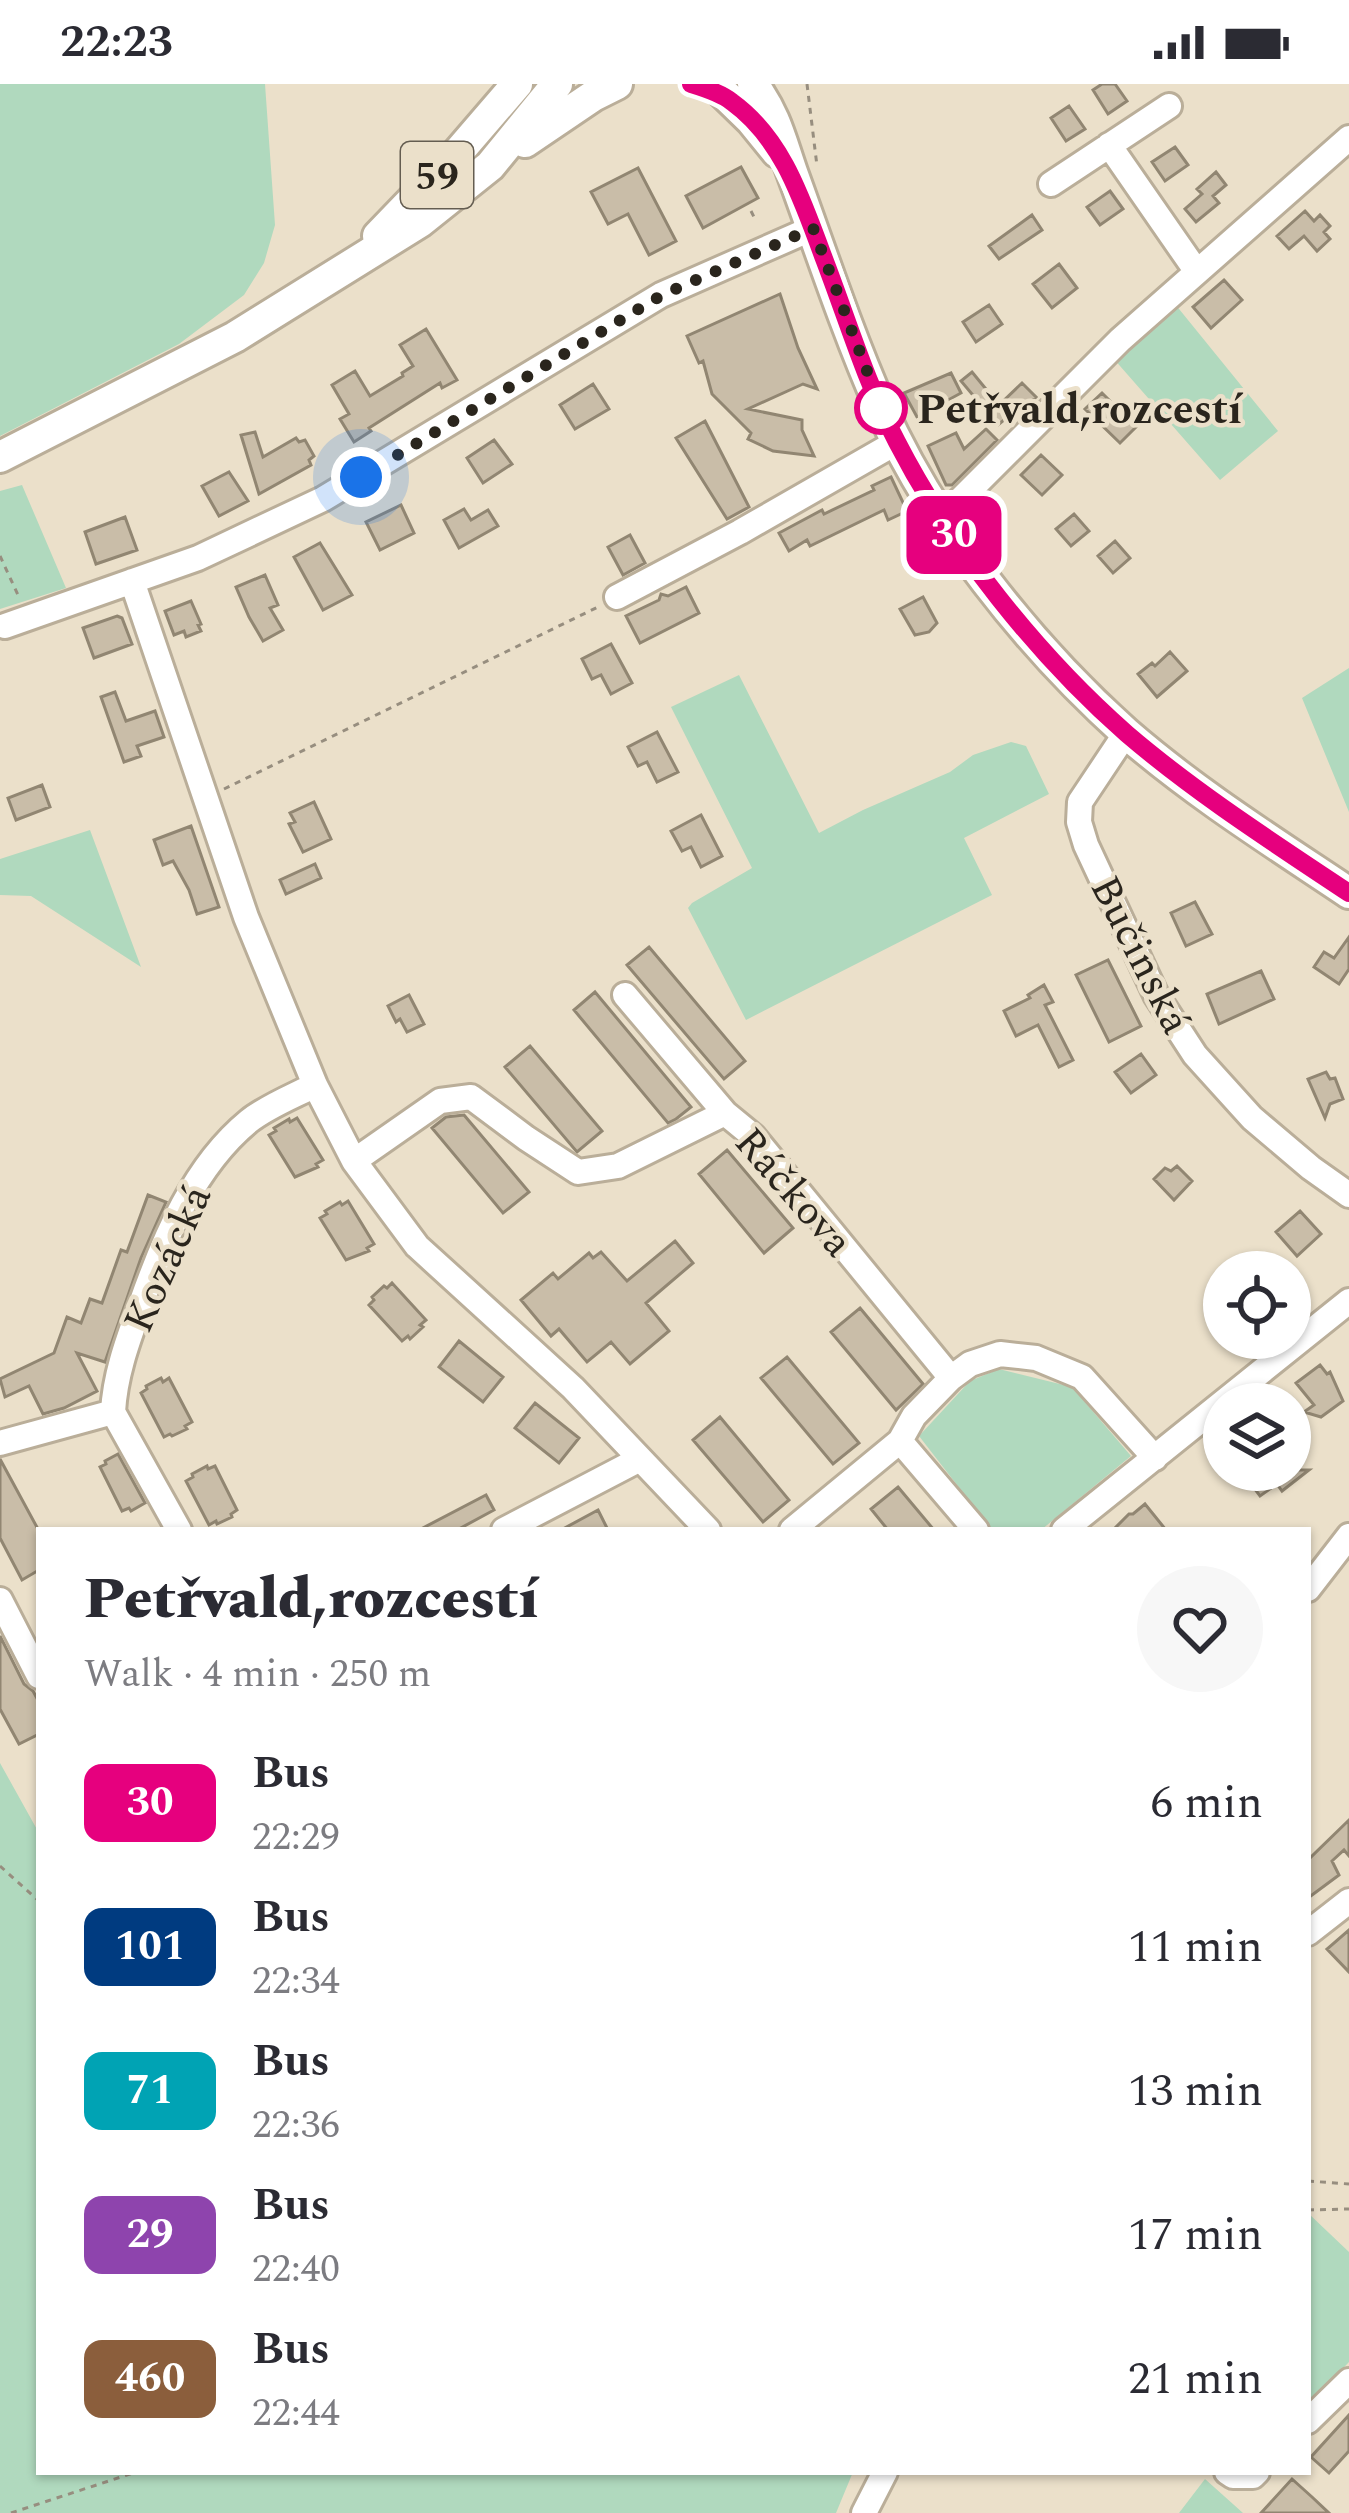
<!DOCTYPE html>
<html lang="en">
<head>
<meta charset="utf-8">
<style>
  body { margin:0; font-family:Spectral,serif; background:#f7f7f7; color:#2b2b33; height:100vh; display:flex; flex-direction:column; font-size:45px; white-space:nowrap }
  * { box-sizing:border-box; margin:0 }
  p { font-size:39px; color:#7c7c81 }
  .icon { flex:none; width:66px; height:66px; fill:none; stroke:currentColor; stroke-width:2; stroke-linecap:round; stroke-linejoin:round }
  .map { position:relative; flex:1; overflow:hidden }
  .side { position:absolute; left:36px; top:1443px; width:1275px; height:948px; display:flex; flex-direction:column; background:#fff; border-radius:0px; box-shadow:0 3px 9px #0004 }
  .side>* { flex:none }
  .badge { padding:0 24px; border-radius:18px; font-size:42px; line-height:78px }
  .fabs { position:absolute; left:1203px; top:1167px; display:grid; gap:24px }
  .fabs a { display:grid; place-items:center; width:108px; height:108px; border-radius:50%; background:#fff; box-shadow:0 3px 9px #0004; font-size:60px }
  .you { position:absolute; width:60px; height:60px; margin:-30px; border:9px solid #fff; border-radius:50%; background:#1a73e8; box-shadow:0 0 0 18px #1a73e833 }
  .map>.badge { position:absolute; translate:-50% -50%; box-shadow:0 0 0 6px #fff }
  .round { display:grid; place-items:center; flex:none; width:126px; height:126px; border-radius:63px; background:#f7f7f7 }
  .head { display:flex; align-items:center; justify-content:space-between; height:204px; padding:0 48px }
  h1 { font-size:57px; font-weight:800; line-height:90px }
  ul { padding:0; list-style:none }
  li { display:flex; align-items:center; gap:36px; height:144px; padding:0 48px }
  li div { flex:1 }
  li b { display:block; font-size:45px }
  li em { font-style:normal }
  li .badge { min-width:132px; font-weight:700; text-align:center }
  .status { display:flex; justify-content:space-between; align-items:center; height:84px; padding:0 60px; background:#fff; direction:ltr }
  .status svg { height:33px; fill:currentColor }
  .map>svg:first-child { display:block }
  .green { fill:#b0d9be }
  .building { fill:#c9bda8; stroke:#918672; stroke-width:3 }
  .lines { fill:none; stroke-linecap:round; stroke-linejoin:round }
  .minor-casing { stroke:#baae99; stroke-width:30 }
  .major-casing { stroke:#baae99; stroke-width:36 }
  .path { stroke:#978e7f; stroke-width:3; stroke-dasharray:6 6; stroke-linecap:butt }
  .minor { stroke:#fff; stroke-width:24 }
  .major { stroke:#fff; stroke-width:30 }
  .line-casing { stroke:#fff; stroke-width:27 }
  .line { stroke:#e6007e; stroke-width:18 }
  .walk { stroke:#2a251d; stroke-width:12; stroke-dasharray:0 21.6 }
  .stop-dot { fill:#fff; stroke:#e6007e; stroke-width:6 }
  .labels { text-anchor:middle; stroke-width:9; stroke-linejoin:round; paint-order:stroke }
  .shield { fill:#ebe0ca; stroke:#645d51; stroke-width:3 }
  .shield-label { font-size:39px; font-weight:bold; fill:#2a251d }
  .stop-label { font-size:42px; font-weight:bold; fill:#2a251d; stroke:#ebe0ca; text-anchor:start }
  .street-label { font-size:42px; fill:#2a251d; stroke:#ebe0ca }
</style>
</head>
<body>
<div class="status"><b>22:23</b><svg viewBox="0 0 49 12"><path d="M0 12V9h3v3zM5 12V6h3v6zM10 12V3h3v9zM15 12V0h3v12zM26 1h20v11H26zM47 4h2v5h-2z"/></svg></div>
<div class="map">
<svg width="1349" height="2429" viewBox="0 0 1349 2429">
  <rect width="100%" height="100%" fill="#ebe0ca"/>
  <!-- green -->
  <path class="green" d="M0 0H265L275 141 264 179 244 211 179 260 0 352Z
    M1175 220 1278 347 1220 396 1113 274Z
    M22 401 66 504 0 525V407Z
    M1349 584V728L1302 614Z
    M739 591 819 749 863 726 950 688 973 671 1011 658 1026 662 1049 710 964 754 992 811 746 936 688 824 692 819 752 784 671 623Z
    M90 746 141 883 31 812 0 811V775Z
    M999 1285 1072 1303 1131 1372 1041 1446H992L919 1352 970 1297Z
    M0 1679 39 1749V2388H853L836 2429H0Z
    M1308 2129 1349 2168V2278L1308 2321Z
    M1205 2395 1243 2429H1179Z"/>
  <!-- building -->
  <path class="building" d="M1102 0H1115L1127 17 1108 30 1093 6Z
    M1069 22 1085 45 1066 57 1051 34Z
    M1175 63 1188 81 1165 97 1152 78Z
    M741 83 758 114 703 144 686 112Z
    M638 84 676 157 649 171 628 130 608 140 591 108Z
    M1216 88 1226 101 1213 112 1219 119 1196 138 1185 125 1202 110 1197 105Z
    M1110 107 1123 125 1100 141 1087 123Z
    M1305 127 1314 137 1320 131 1330 142 1324 148 1330 155 1317 167 1304 152 1289 165 1277 152Z
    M1032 131 1042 146 999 175 989 162Z
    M1059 180 1077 204 1052 224 1033 200Z
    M1224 196 1242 216 1211 244 1193 223Z
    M780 210 798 264 817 305 803 300 748 325 802 336V346L814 372 773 367 748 355 751 349 712 310 703 277 699 279 687 252Z
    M989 221 1002 240 976 258 963 238Z
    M426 245 457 296 442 304 440 299 369 344 371 347 354 358 340 335 349 330 332 301 355 287 370 312 403 292 402 289 413 282 400 261Z
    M972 288 999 321 1022 299 1036 313 1024 325 1021 322 998 341 961 297Z
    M951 289 961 309 917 333 904 309Z
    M593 300 609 325 575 345 560 321Z
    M1102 309 1136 343 1120 359 1085 325Z
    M705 337 749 423 727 435 676 354Z
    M986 345 997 356 952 401H946L928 362 956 349 964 365Z
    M255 348 263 373 296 354 299 358 305 356 314 372 309 376 311 381 259 410 241 351Z
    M494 356 512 380 483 399 467 374Z
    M1041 371 1062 391 1042 411 1021 391Z
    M229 388 248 417 219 432 202 402Z
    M891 393 907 427 888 436 884 426 810 462 807 456 789 467 779 449 822 426 824 430 874 406 872 402Z
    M401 421 414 449 380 466 366 438Z
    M464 425 471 436 488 426 498 442 459 464 444 436Z
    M1074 430 1089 447 1071 462 1056 445Z
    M125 433 137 466 96 480 85 448Z
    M630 451 645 479 623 491 608 463Z
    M1115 457 1130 474 1113 489 1098 472Z
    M320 459 352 511 323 526 294 473Z
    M265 491 278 521 270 524 283 546 263 557 249 533 236 503Z
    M686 503 699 529 640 559 626 532 659 516 661 510 668 512Z
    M923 513 937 539 929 548 915 551 900 525Z
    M191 517 201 540 198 541 201 547 186 553 184 547 174 551 165 527Z
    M117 532 122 534 132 560 94 574 83 544Z
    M611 560 632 599 611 610 601 591 592 595 582 575Z
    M1170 568 1187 587 1157 613 1138 590 1152 579 1155 582Z
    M115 608 126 637 155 627 164 653 137 662 141 672 124 678 101 613Z
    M657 648 678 688 657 698 647 678 638 682 628 663Z
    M42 701 50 723 16 736 8 714Z
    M314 718 331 755 303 768 289 740 295 738 290 729Z
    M701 731 722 772 701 783 691 763 682 767 671 747Z
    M191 742 219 823 197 830 189 806 173 777 163 781 154 756Z
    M315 780 321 794 286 810 280 796Z
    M1195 818 1212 850 1186 862 1171 829Z
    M1349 853V885L1339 900 1314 883 1324 868 1334 874Z
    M649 863 745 977 724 995 627 881Z
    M1108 876 1141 942 1109 958 1076 891Z
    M1261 887 1274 915 1219 940 1207 910Z
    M1044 901 1053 918 1045 921 1073 976 1059 983 1038 941 1016 952 1004 927 1030 914 1028 911Z
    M595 908 691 1023 676 1035 668 1039 574 926Z
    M409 911 424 940 407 948 400 935 396 938 388 922Z
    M530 962 602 1047 577 1068 505 983Z
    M1141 970 1156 991 1131 1009 1115 988Z
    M1326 988 1330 995 1335 994 1343 1015 1330 1020 1325 1034 1308 995Z
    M464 1031 529 1108 503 1129 432 1044 446 1033Z
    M297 1034 323 1076 316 1080 318 1083 295 1093 269 1051 276 1047 274 1044 289 1035 290 1038Z
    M727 1066 793 1144 764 1169 699 1090Z
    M1177 1082 1192 1097 1174 1116 1154 1095 1165 1084 1171 1087Z
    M148 1111 166 1118 141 1174 105 1278 77 1269 97 1307 64 1324 43 1330 29 1302 5 1313 0 1295 54 1269 67 1233 81 1239 90 1215 102 1219 121 1166 127 1168Z
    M348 1117 374 1160 367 1164 369 1167 346 1176 320 1134 327 1130 325 1127 340 1118 342 1121Z
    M1300 1127 1321 1150 1297 1172 1276 1148Z
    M675 1157 693 1179 646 1219 669 1247 630 1280 611 1258 587 1278 559 1245 551 1252 521 1216 553 1189 558 1195 589 1169 593 1174 601 1168 627 1197Z
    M392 1199 426 1236 420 1241 423 1243 410 1255 408 1252 402 1257 369 1221 374 1216 372 1213 384 1202 387 1204Z
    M860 1224 923 1300 896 1326 831 1248Z
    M459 1257 503 1293 483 1318 439 1283Z
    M787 1273 859 1359 833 1380 761 1294Z
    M1320 1281 1327 1290 1330 1288 1343 1317 1321 1333 1304 1328 1314 1321 1296 1299Z
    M161 1294 163 1298 169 1294 192 1338 185 1342 187 1345 172 1352 170 1350 164 1353 141 1309 147 1305 146 1302Z
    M535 1319 579 1354 559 1379 515 1344Z
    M720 1333 789 1416 763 1438 693 1356Z
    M118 1370 145 1419 131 1427 129 1424 122 1427 100 1383 106 1380 105 1377Z
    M0 1375 39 1447V1486L22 1496 0 1454Z
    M207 1382 208 1385 215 1382 237 1426 231 1430 232 1433 217 1440 216 1437 209 1441 186 1397 193 1393 192 1390Z
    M1252 1386H1309L1282 1407 1277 1400 1260 1412 1245 1392Z
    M898 1403 934 1446H888L871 1425Z
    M486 1411 494 1426 457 1446H419Z
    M1145 1420 1166 1446H1113L1129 1430H1133Z
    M598 1426 608 1446H561Z
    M0 1552 24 1600 33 1607 39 1618V1650L19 1660 0 1625Z
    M1349 1736V1772L1344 1766 1332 1777 1339 1791 1308 1814V1776Z
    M1349 1846V1888L1327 1865Z
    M1349 2331V2367L1329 2389 1311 2373Z
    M1292 2395 1312 2413 1329 2429H1261Z"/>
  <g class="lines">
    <defs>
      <path id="minor" d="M1109 61 1197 188
        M1051 100 1169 22
        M942 434 1120 256 1349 54
        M132 497 246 833 315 1001 354 1077 417 1162 573 1304 708 1446
        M617 513 740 448 897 358
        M5 542 198 474 323 415 661 211 813 144
        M1126 649 1080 718 1079 738 1086 761 1156 911 1195 971 1252 1034 1311 1084 1349 1111
        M625 911 725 1029
        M354 1077 440 1017 471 1013 526 1054 578 1088 618 1082 725 1029 753 1052 951 1294 970 1280 1000 1270 1036 1274 1082 1293 1155 1374
        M113 1328 179 1446
        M900 1357 976 1446
        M0 1359 113 1328C115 1290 128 1256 141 1220 164 1155 194 1082 249 1037 268 1022 294 1012 315 1001
        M504 1446 640 1375
        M792 1446 900 1357 914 1332 951 1294
        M1064 1446 1349 1217
        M1308 1505 1349 1452
        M0 1516 39 1592
        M1308 1849 1349 1817
        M1308 2337 1349 2297
        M1227 2388 1233 2392H1253L1257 2388
        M864 2429 885 2388"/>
      <path id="major" d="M714 0 751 36 777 68
        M753 0C777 34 780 54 793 91 821 168 847 247 880 322 933 442 1029 562 1126 649 1195 709 1273 758 1349 809
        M525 58 593 12 617 0
        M378 152 455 72 517 0
        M0 373 235 253 420 138 490 82 557 0"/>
    </defs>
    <!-- minor casing -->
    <use href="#minor" class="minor-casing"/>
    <!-- major casing -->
    <use href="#major" class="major-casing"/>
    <!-- path -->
    <path class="path" d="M807 0 817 82
      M751 127 755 135
      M0 472 18 511
      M224 705 598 523
      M0 1782 39 1817
      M1308 2097 1349 2100
      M1308 2126 1349 2125
      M11 2429 136 2388"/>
    <!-- minor -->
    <use href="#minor" class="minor"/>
    <!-- major -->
    <use href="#major" class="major"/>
  </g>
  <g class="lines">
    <defs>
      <path id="line" d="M691 0C704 4 721 9 732 18 783 55 802 116 823 172 847 234 866 299 897 358 951 463 1038 572 1127 650 1196 709 1274 759 1349 809"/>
    </defs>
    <!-- line casing -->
    <use href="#line" class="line-casing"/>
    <!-- line -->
    <use href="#line" class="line"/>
    <!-- walk -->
    <path class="walk" d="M361 393 662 211 813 144 881 324"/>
  </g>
  <!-- markers -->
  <circle class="stop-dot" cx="881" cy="324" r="24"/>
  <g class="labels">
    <!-- shield labels -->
    <rect class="shield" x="401" y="58" width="72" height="66" rx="9"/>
    <g class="shield-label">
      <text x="437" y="105">59</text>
    </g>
    <!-- stop labels -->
    <g class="stop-label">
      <text x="917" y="339">Petřvald,rozcestí</text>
    </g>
    <!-- street labels -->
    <g class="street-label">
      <text transform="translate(1142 870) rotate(63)" y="15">Bučinská</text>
      <text transform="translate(795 1107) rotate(49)" y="15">Ráčkova</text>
      <text transform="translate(166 1174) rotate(-66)" y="15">Kozácká</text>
    </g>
  </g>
</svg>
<div class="fabs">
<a><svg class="icon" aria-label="locate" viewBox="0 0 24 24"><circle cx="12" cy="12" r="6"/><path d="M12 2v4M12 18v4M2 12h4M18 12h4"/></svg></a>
<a><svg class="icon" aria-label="layers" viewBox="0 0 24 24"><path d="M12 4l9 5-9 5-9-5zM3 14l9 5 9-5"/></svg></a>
</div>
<div class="you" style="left:361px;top:393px"></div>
<b class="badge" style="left:954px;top:451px;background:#e6007e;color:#fff">30</b>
<section class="side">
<div class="head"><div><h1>Petřvald,rozcestí</h1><p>Walk · 4 min · 250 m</p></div><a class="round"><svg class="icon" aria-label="heart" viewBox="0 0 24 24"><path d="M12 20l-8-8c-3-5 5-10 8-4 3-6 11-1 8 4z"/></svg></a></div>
<ul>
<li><span class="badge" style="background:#e6007e;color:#fff">30</span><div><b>Bus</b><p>22:29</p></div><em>6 min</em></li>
<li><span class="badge" style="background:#003b80;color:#fff">101</span><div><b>Bus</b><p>22:34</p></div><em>11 min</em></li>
<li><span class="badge" style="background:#00a3b4;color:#fff">71</span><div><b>Bus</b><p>22:36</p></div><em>13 min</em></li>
<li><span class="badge" style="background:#8e44ad;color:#fff">29</span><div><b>Bus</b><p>22:40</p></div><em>17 min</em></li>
<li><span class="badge" style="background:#8b5e3c;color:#fff">460</span><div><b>Bus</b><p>22:44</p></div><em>21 min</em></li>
</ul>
</section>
</div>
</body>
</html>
